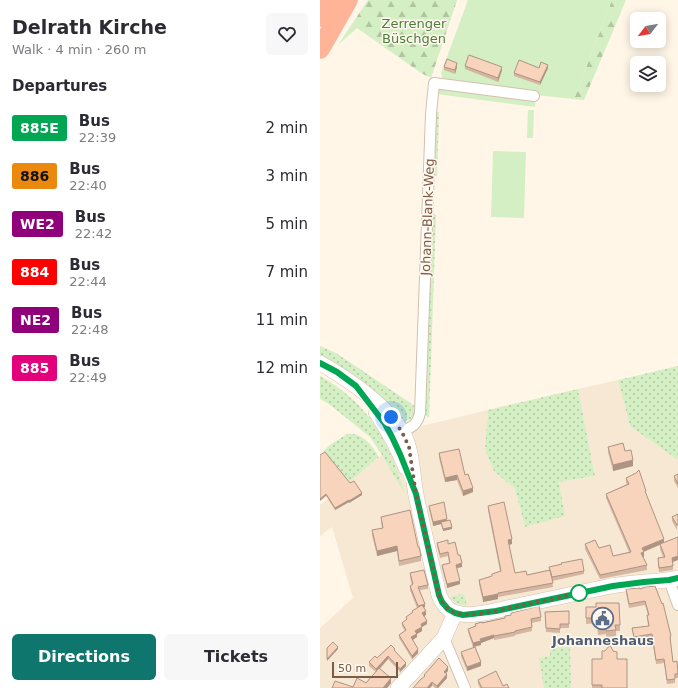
<!DOCTYPE html>
<html lang="en">
<head>
<meta charset="utf-8">
<style>
  body { margin:0; font-family:"DejaVu Sans",sans-serif; background:#f7f7f7; color:#2b2b33; height:100vh; display:flex; flex-direction:column; font-size:15px; white-space:nowrap }
  * { box-sizing:border-box; margin:0 }
  p { font-size:13px; color:#7c7c81 }
  .icon { flex:none; width:22px; height:22px; fill:none; stroke:currentColor; stroke-width:2; stroke-linecap:round; stroke-linejoin:round }
  .map { position:relative; flex:1; overflow:hidden }
  .panel { display:flex; flex-direction:column; background:#fff; width:320px }
  .panel>* { flex:none }
  .badge { padding:0 8px; border-radius:3px; font-size:14px; line-height:26px }
  .needle { width:26px; rotate:239deg }
  .buttons { position:absolute; left:310px; top:12px; display:grid; gap:8px }
  .buttons a { display:grid; place-items:center; width:36px; height:36px; border-radius:6px; background:#fff; box-shadow:0 2px 10px #0003; font-size:20px }
  .scale { position:absolute; left:12px; bottom:10px; width:66px; box-sizing:border-box; padding-left:4px; border:2px solid #7c5b47; border-top:0; font-size:11px; line-height:14px; white-space:nowrap; color:#7c5b47; -webkit-text-stroke:3px #fff9ef; paint-order:stroke }
  .you { position:absolute; width:20px; height:20px; margin:-10px; border:3px solid #fff; border-radius:50%; background:#1a73e8; box-shadow:0 0 0 6px #1a73e833 }
  .map>.badge { position:absolute; translate:-50% -50%; box-shadow:0 0 0 2px #fff }
  h2 { padding:0 12px; font-size:15px; line-height:36px }
  .round { display:grid; place-items:center; flex:none; width:42px; height:42px; border-radius:6px; background:#f7f7f7 }
  .headline { display:flex; align-items:center; justify-content:space-between; height:68px; padding:0 12px }
  h1 { font-size:19px; font-weight:600; line-height:30px }
  .primary-button { display:flex; gap:8px; margin-top:auto; padding:8px 12px }
  .primary-button a { flex:1; height:46px; border-radius:6px; background:#0f766e; color:#fff; font-size:16px; font-weight:600; line-height:46px; text-align:center }
  .primary-button a+a { background:#f7f7f7; color:#2b2b33 }
  ul { padding:0; list-style:none }
  li { display:flex; align-items:center; gap:12px; height:48px; padding:0 12px }
  li div { flex:1 }
  li b { display:block; font-size:15px }
  li em { font-style:normal }
  li .badge { min-width:44px; font-weight:700; text-align:center }
  main { display:flex; flex:1; min-height:0 }
  .map>svg:first-child { display:block }
  .residential { fill:#f7e8d4 }
  .grass { fill:url(#grass-dots) }
  .forest { fill:url(#forest-firs) }
  .pitch { fill:#d4efc3 }
  .lines { fill:none; stroke-linecap:round; stroke-linejoin:round }
  .street-casing { stroke:#d5bfad; stroke-width:12 }
  .secondary-casing { stroke:#d9bfaa; stroke-width:16 }
  .highway-casing { stroke:#ddd4cf; stroke-width:20 }
  .street { stroke:#fff; stroke-width:10 }
  .secondary { stroke:#fff; stroke-width:15 }
  .highway { stroke:#ffb497; stroke-width:19 }
  .wall { fill:#d4b6a1 }
  .shaded-wall { fill:#ad9483 }
  .building { fill:#f7d4bb; stroke:#ad9483 }
  .line-casing { stroke:#fff; stroke-width:9 }
  .line { stroke:#00a651; stroke-width:6 }
  .walk { stroke:#7c5b47; stroke-width:4; stroke-dasharray:0 7.2 }
  .stop-dot { fill:#fff; stroke:#00a651; stroke-width:2 }
  .labels { text-anchor:middle; stroke-width:3; stroke-linejoin:round; paint-order:stroke }
  .park-label { font-size:13px; fill:#4d7d3b; stroke:#fff9ef }
  .street-label { font-size:13px; fill:#7c5b47; stroke:#fff9ef }
  .service-label { font-size:13px; font-weight:bold; fill:#4e5e75; stroke:#fff9ef }
</style>
</head>
<body>
<main>
<section class="panel">
<div class="headline"><div><h1>Delrath Kirche</h1><p>Walk · 4 min · 260 m</p></div><a class="round"><svg class="icon" aria-label="heart" viewBox="0 0 24 24"><path d="M12 20l-8-8c-3-5 5-10 8-4 3-6 11-1 8 4z"/></svg></a></div>
<h2>Departures</h2>
<ul>
<li><span class="badge" style="background:#00a651;color:#fff">885E</span><div><b>Bus</b><p>22:39</p></div><em>2 min</em></li>
<li><span class="badge" style="background:#eb880e;color:#111">886</span><div><b>Bus</b><p>22:40</p></div><em>3 min</em></li>
<li><span class="badge" style="background:#91007b;color:#fff">WE2</span><div><b>Bus</b><p>22:42</p></div><em>5 min</em></li>
<li><span class="badge" style="background:#f00;color:#fff">884</span><div><b>Bus</b><p>22:44</p></div><em>7 min</em></li>
<li><span class="badge" style="background:#91007b;color:#fff">NE2</span><div><b>Bus</b><p>22:48</p></div><em>11 min</em></li>
<li><span class="badge" style="background:#e3007b;color:#fff">885</span><div><b>Bus</b><p>22:49</p></div><em>12 min</em></li>
</ul>
<div class="primary-button"><a>Directions</a><a>Tickets</a></div>
</section>
<div class="map">
<svg width="358" height="688" viewBox="0 0 358 688">
  <defs>
    <pattern id="grass-dots" width="8" height="8" patternUnits="userSpaceOnUse"><rect width="8" height="8" fill="#d4efc3"/><path d="M2 2h.1M6 6h.1" fill="none" stroke="#b1c5a0" stroke-width="1.8" stroke-linecap="round"/></pattern>
    <pattern id="forest-firs" width="22" height="20" patternUnits="userSpaceOnUse"><rect width="22" height="20" fill="#d4efc3"/><path d="M5 1l3.5 6h-7zM16 11l3.5 6h-7z" fill="#b1c5a0"/></pattern>
  </defs>
  <rect width="100%" height="100%" fill="#fff6e7"/>
  <!-- residential -->
  <path class="residential" d="M298 380 310 426 358 460V688H0V628L33 598 12 527 0 536V505L62 455 102 426 168 410 165 450 174 471 195 489 205 527 245 516 239 482 275 476 258 389Z"/>
  <!-- grass -->
  <path class="grass" d="M115 112H119L117 176H113Z
    M111 212 116 215 109 418 105 415 103 412Z
    M0 346 16 353 95 406C97 416 92 420 83 422L0 356Z
    M358 366V460L310 426 298 380Z
    M0 376C49 404 68 439 84 491L80 486 62 455 50 437 9 404 0 399Z
    M258 389 275 476 239 482 245 516 205 527 195 489 174 471 165 450 168 410Z
    M27 434C42 432 52 445 59 457L29 482 3 451 10 445Z
    M141 594 144 595 147 605C140 606 133 602 130 597Z
    M250 647 251 688H224L219 658 230 656V648Z"/>
  <!-- forest -->
  <path class="forest" d="M48 0H137L111 78 101 73 37 28 18 45Z
    M292 0H306L264 100 254 99Z"/>
  <!-- pitch -->
  <path class="pitch" d="M148 0H292L254 99 216 95 215 107 117 94 123 82 121 73Z
    M208 110H214L213 138H207Z
    M173 151 206 152 204 218 171 217Z"/>
  <g class="lines">
    <defs>
      <path id="street" d="M77 434C89 428 97 427 100 413L111 114 114 83 214 96
        M349 580 358 605
        M124 638 145 688"/>
      <path id="secondary" d="M0 363C28 379 56 398 76 423 78 426 81 429 83 433 93 452 92 474 96 495 103 528 111 562 119 595 123 605 130 613 141 614 155 617 178 610 192 607 225 600 258 593 291 586 302 584 314 583 325 582 336 581 347 581 358 578
        M56 412C68 430 78 448 86 468
        M78 688 124 638 135 613"/>
      <path id="highway" d="M0 17 10 0
        M0 49 28 0"/>
    </defs>
    <!-- street casing -->
    <use href="#street" class="street-casing"/>
    <!-- secondary casing -->
    <use href="#secondary" class="secondary-casing"/>
    <!-- highway casing -->
    <use href="#highway" class="highway-casing"/>
    <!-- street -->
    <use href="#street" class="street"/>
    <!-- secondary -->
    <use href="#secondary" class="secondary"/>
    <!-- highway -->
    <use href="#highway" class="highway"/>
  </g>
  <!-- wall -->
  <path class="wall" d="M145 66 182 70 178 82 145 69Z
    M124 67H137L135 74 124 70Z
    M219 68H228L220 85 194 76V73Z
    M288 447 305 451 313 466 293 471 288 452Z
    M119 453 145 475 153 492 143 496 137 480 125 482 119 458Z
    M0 455 30 483 42 495 29 503V502L15 510 6 496Z
    M358 474V488L354 481V476Z
    M306 478 326 495 344 542 358 560 353 562V570L339 572 338 563V558L343 557 340 549V545L324 552V557H323L327 565V570L280 579 265 549V544L279 548 293 556 309 552 286 498V494L307 484 306 483Z
    M109 506 127 521 132 529 123 531 121 524 113 526 109 509Z
    M168 506 192 544 189 545 195 573 207 575 229 570V567L264 571V574L232 581 233 587 178 597V599L163 602 159 584V580L172 577V574L180 571 168 510Z
    M358 514 357 530 352 521V517Z
    M61 517 98 547 101 556V561L79 566 77 551 57 556 52 535V530L62 528 61 522Z
    M117 543 128 544 138 555 142 567 137 568 140 584 127 588 122 568V565L129 563 128 556 120 558 117 546Z
    M90 573 108 585V589L100 590 105 607 104 608 106 615 104 616 107 624 102 627V631L97 634V637L93 640 98 653 92 659 79 638V635L85 631 82 626V623L86 620V617L92 613V611L97 608 90 590V586L92 585 90 577Z
    M320 588 351 636 350 641 353 662 358 665V678H355V683L347 684 344 663 336 664 332 638 314 641 312 628 328 626 327 615H328L325 605 309 608 306 593V589Z
    M266 607 300 625V631H296V636L286 637V634L278 635 277 623 266 624Z
    M249 611V628H240V633L226 632 225 612Z
    M185 616 221 617V621L212 623V631L195 635V636L174 640V638L161 643V645L153 647 148 632V629L155 626V624L185 618Z
    M75 651 86 666 80 672 68 659 60 669 71 683 67 688H12L33 687 46 683 56 672 49 666V662L57 658Z
    M141 652 161 666 147 671 141 656Z
    M272 659H297L307 688H272Z
    M128 671 126 673 127 678 118 688H115L104 677V675Z
    M158 680 183 686 189 688H160L158 684Z"/>
  <!-- shaded-wall -->
  <path class="shaded-wall" d="M137 63V67L135 74V70Z
    M228 65V68L220 85V82Z
    M182 67V70L178 82V78Z
    M313 460V466L293 471V465Z
    M137 475V480L125 482V478Z
    M153 488V492L143 496V491Z
    M42 493V495L29 503V501Z
    M6 494V496L0 501V499Z
    M29 500V502L15 510V508Z
    M127 519V523L121 522V524L113 526V522Z
    M132 527V529L123 531V529Z
    M192 539V544L188 545V540Z
    M344 539V543L322 552V548Z
    M77 546V551L57 556V551Z
    M324 552V557L321 558V553Z
    M358 556V560L352 562V558Z
    M142 563V567L136 568V565Z
    M140 581V584L127 588V584Z
    M178 594V599L163 602V597Z
    M105 604V607L102 608V605Z
    M106 611V615L102 617V613Z
    M107 621V624L102 627V631L97 634V637L91 641V637L95 631 101 624Z
    M174 635V638L161 643V645L153 647V643L160 639Z
    M18 647V649L7 661V659Z
    M98 649V653L92 659V656Z
    M68 656V659L56 672V669Z
    M161 662V666L147 671V667Z
    M86 663V666L80 672V669Z
    M128 667V671L124 675V672Z
    M127 674V678L118 688H117V686Z
    M71 678V683L67 688H63Z
    M112 682V686L110 688H107Z"/>
  <!-- building -->
  <path class="building" d="M149 55 182 67 178 78 145 66 148 57Z
    M127 59 137 63 135 70 124 67Z
    M199 60 219 68 221 62 228 65 220 82 194 73Z
    M303 443 305 451 311 450 313 460 293 465 288 447Z
    M139 449 145 475 148 474 153 488 143 491 137 475 125 478 119 453Z
    M5 452 30 483 34 481 42 493 29 501V500L15 508 6 494 0 499V455Z
    M319 470 326 491H325L344 539 322 548 324 552 321 553 327 565 280 575 265 544 275 540 279 548 290 545 293 556 311 552 286 494 309 484 306 478 316 473Z
    M358 474V484L354 476Z
    M124 502 127 519 113 522 109 506Z
    M184 502 192 539 188 540 195 573 206 571 207 575 230 570 233 583 178 593V594L163 597 159 580 172 576V574L181 571 168 506Z
    M90 510 98 547H99L101 556 79 561 77 546 57 551 52 530 63 528 61 517Z
    M358 514V525H357L352 517Z
    M130 520 132 527 123 529 121 522Z
    M358 537V556L352 558 353 566 339 568 338 558 345 557 340 544Z
    M128 540V544L135 542 138 555H140L142 563 136 565 140 581 127 584 122 565 130 563 128 552 120 554 117 543Z
    M262 559 264 571 232 577 229 567 242 564 241 563Z
    M104 570 108 585 98 587 105 604 102 605 106 611 102 613 107 621 101 624 102 627 95 631 97 634 91 637 98 649 92 656 79 635 86 630 82 623 87 619 86 617 93 612 92 611 102 605 98 606 90 586 93 584 90 573Z
    M335 586 342 604 343 603 351 636 350 637 353 662 357 661 358 674H355V679L347 680 344 659 336 660 332 634 314 637 312 628 329 626 327 615H329L325 601 309 604 306 589 320 588V589L325 587Z
    M276 603H299L300 625H295L296 630 286 631V629H278L277 618H266V607H276Z
    M219 606 221 617 211 619 212 627 195 631V632L174 636V635L160 639 161 641 153 643 148 629 156 626 155 624 162 622V623L185 618V616L191 615V613Z
    M249 611V624H240V629L226 628 225 612Z
    M13 642 18 647 7 659V648Z
    M71 645 75 649 74 650 86 663 80 669 68 656 56 669 49 662 55 656 57 658Z
    M290 645 293 651 297 652V659H307V688H282V685H272V659H282V651H285Z
    M155 647 161 662 147 667 141 652Z
    M119 658 128 667 124 672 127 674 117 686 112 682 107 688H93L100 680 105 676 104 675Z
    M59 668 71 678 63 688H12L15 681 33 687 37 678 46 683Z
    M176 671 183 686 187 684 189 688H162L158 680Z"/>
  <g class="lines">
    <defs>
      <path id="line" d="M0 363 17 372 36 386 65 424 72 437 80 454 96 494 119 595 122 602 128 609 135 613 143 615 152 614 176 611 293 586 324 582 349 580 358 578"/>
    </defs>
    <!-- line casing -->
    <use href="#line" class="line-casing"/>
    <!-- line -->
    <use href="#line" class="line"/>
    <!-- walk -->
    <path class="walk" d="M71 417 82 432 89 447 96 494 119 595C122 603 127 610 135 613 149 619 192 607 208 604 225 600 244 597 259 593"/>
  </g>
  <!-- icons -->
  <defs>
    <symbol id="civic-ring" viewBox="-11 -11 22 22"><circle r="9.5" fill="#fff9ef" stroke="#5c6f8a" stroke-width="1.5"/><path d="M-.6-6.5H3V-4.5H.6V-3L4-1V1h2V6H-6V1h2V-1L-.6-3ZM-1.2 2.5V6h2.4V2.5Z" fill="#5c6f8a"/></symbol>
  </defs>
  <g fill-rule="evenodd">
    <use href="#civic-ring" x="270" y="606" width="25" height="25"/>
  </g>
  <!-- markers -->
  <circle class="stop-dot" cx="259" cy="593" r="8"/>
  <g class="labels">
    <!-- park labels -->
    <g class="park-label">
      <text x="94" y="28">Zerrenger<tspan x="94" dy="15">Büschgen</tspan></text>
    </g>
    <!-- street labels -->
    <g class="street-label">
      <text transform="translate(107 217) rotate(-88)" y="5">Johann-Blank-Weg</text>
    </g>
    <!-- service labels -->
    <g class="service-label">
      <text x="283" y="645">Johanneshaus</text>
    </g>
  </g>
</svg>
<div class="buttons">
<a><svg class="needle" viewBox="-14 -14 28 28"><path d="M0-13l5 13h-10z" fill="#e53935"/><path d="M0 13l5-13h-10z" fill="#7c7c81"/></svg></a>
<a><svg class="icon" aria-label="layers" viewBox="0 0 24 24"><path d="M12 4l9 5-9 5-9-5zM3 14l9 5 9-5"/></svg></a>
</div>
<div class="scale">50 m</div>
<div class="you" style="left:71px;top:417px"></div>
</div>
</main>
</body>
</html>
